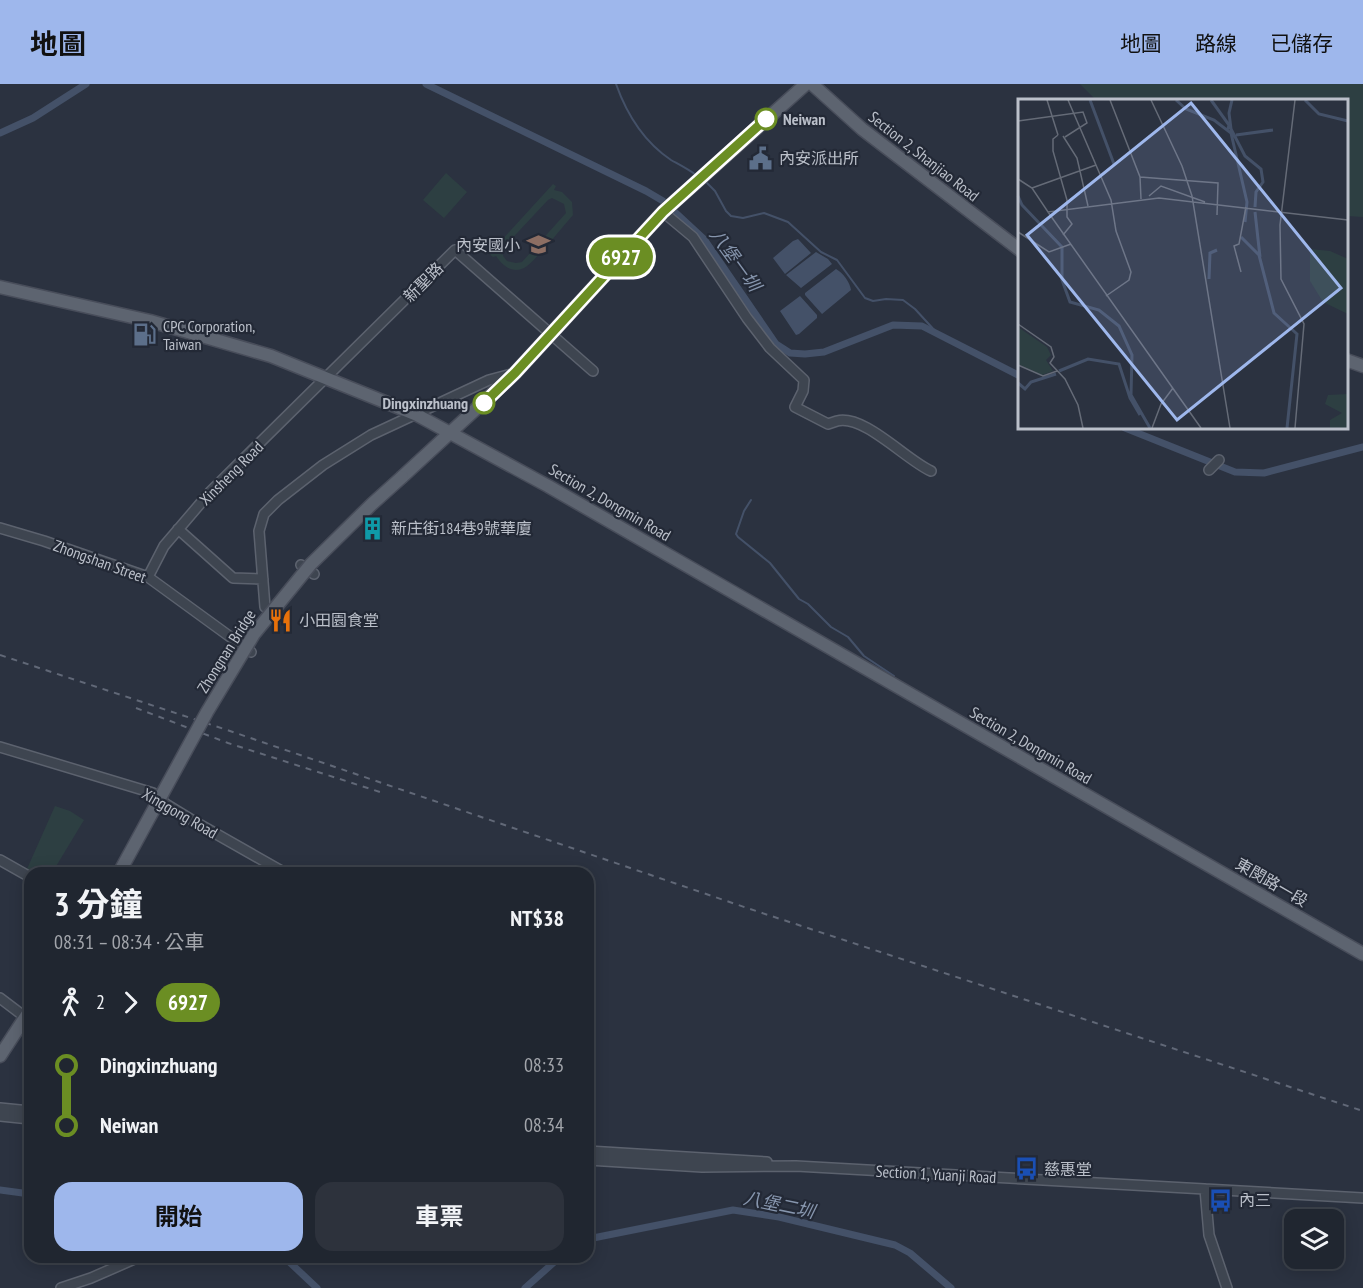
<!DOCTYPE html>
<html lang="zh-TW">
<head>
<meta charset="utf-8">
<style>
  body { margin:0; font-family:"PT Sans Narrow","Noto Sans TC",sans-serif; background:#2d323c; color:#f1f3f6; height:100vh; display:flex; flex-direction:column; font-size:22px; white-space:nowrap }
  * { box-sizing:border-box; margin:0 }
  p { font-size:20px; color:#a2a5ab }
  .icon { flex:none; width:33px; height:33px; fill:none; stroke:currentColor; stroke-width:2; stroke-linecap:round; stroke-linejoin:round }
  .map { position:relative; flex:1; overflow:hidden }
  .sheet { position:absolute; left:24px; top:783px; width:570px; height:396px; display:flex; flex-direction:column; background:#202630; border-radius:18px; box-shadow:0 3px 15px #0003,0 0 0 2px #3d434c }
  .sheet>* { flex:none }
  .badge { padding:0 12px; border-radius:20px; font-size:21px; line-height:39px }
  .buttons { position:absolute; left:1284px; top:1125px; display:grid; gap:12px }
  .buttons a { display:grid; place-items:center; width:60px; height:60px; border-radius:12px; background:#202630; box-shadow:0 3px 15px #0003,0 0 0 2px #3d434c; font-size:30px }
  .map>.badge { position:absolute; translate:-50% -50%; box-shadow:0 0 0 3px #fff }
  .legs { display:flex; align-items:center; gap:9px; height:66px; padding:0 30px; font-size:20px }
  .legs p { margin-inline-start:auto }
  .headline { display:flex; align-items:center; justify-content:space-between; height:102px; padding:0 30px }
  h1 { font-size:33px; font-weight:700; line-height:45px }
  .cta { display:flex; gap:12px; margin-top:auto; padding:12px 30px }
  .cta a { flex:1; height:69px; border-radius:18px; background:#9eb7ec; color:#111; font-size:24px; font-weight:700; line-height:69px; text-align:center }
  .cta a+a { background:#2d323c; color:#f1f3f6 }
  ul { padding:0 30px; list-style:none }
  li { display:flex; align-items:center; gap:21px; height:60px; font-size:22px }
  li i { display:grid; place-items:center; width:9px; height:100%; margin:0 8px; background:currentColor }
  li i::after { content:''; width:15px; height:15px; margin:-8px; border:4px solid; border-radius:50%; background:#202630 }
  li p { margin-inline-start:auto }
  li:first-child i { background:linear-gradient(#0000 50%,currentColor 0) }
  li:last-child i { background:linear-gradient(currentColor 50%,#0000 0) }
  header { display:flex; align-items:center; gap:36px; box-sizing:border-box; height:84px; padding:0 30px; background:#9eb7ec; color:#111 }
  header strong { font-size:28px }
  nav { display:flex; gap:33px; margin-inline-start:auto; font-size:21px }
  .map>svg:first-child { display:block }
  .green { fill:#2d3f42; fill-rule:evenodd }
  .water { fill:#445168 }
  .lines { fill:none; stroke-linecap:round; stroke-linejoin:round }
  .stream { stroke:#445168; stroke-width:2 }
  .canal { stroke:#445168; stroke-width:7 }
  .minor-casing { stroke:#5c626e; stroke-width:12 }
  .major-casing { stroke:#484d5a; stroke-width:15 }
  .minor { stroke:#3e4550; stroke-width:9 }
  .major { stroke:#5d6470; stroke-width:12 }
  .rail { stroke:#616877; stroke-width:2; stroke-dasharray:6 6; stroke-linecap:butt }
  .major-bridge-casing { stroke:#484d5a; stroke-width:15; stroke-linecap:butt }
  .major-bridge { stroke:#5d6470; stroke-width:12 }
  .line-1-casing { stroke:#fff; stroke-width:14 }
  .line-1 { stroke:#6b8e23; stroke-width:9 }
  .stop-1-dot { fill:#fff; stroke:#6b8e23; stroke-width:3 }
  .labels { text-anchor:middle; stroke-width:4.5; stroke-linejoin:round; paint-order:stroke }
  .stop-label { font-size:16px; font-weight:bold; fill:#bbc0ca; stroke:#232936; text-anchor:start }
  .street-label { font-size:16px; fill:#bbc0ca; stroke:#232936 }
  .poi-label { font-size:16px; fill:#bbc0ca; stroke:#232936; text-anchor:start }
  .water-label { font-size:18px; font-style:italic; fill:#8695ad; stroke:#232936 }
  .inset-river { fill:none; stroke:#445168; stroke-width:3 }
  .inset-road { fill:none; stroke:#656b77; stroke-width:1.5 }
  .view { fill:#9eb7ec; fill-opacity:0.15; stroke:#9eb7ec; stroke-width:3 }
  .inset-edge { fill:none; stroke:#bbc0ca; stroke-width:3 }
</style>
</head>
<body>
<header>
<strong>地圖</strong>
<nav><a>地圖</a><a>路線</a><a>已儲存</a></nav>
</header>
<div class="map">
<svg width="1363" height="1204" viewBox="0 0 1363 1204">
  <rect width="100%" height="100%" fill="#2b3240"/>
  <!-- green -->
  <path class="green" d="M1080 0H1363V133L1347 132 1346 16H1096Z
    M446 89 467 108 444 134 423 116Z
    M553 100 556 102 554 106 562 108 572 118 573 131C564 141 533 180 524 184 512 190 502 181 496 172L493 173 489 170ZM552 114 564 120 566 129 522 178 516 179 507 177 503 172V164L548 116Z
    M55 722 70 727 84 736 52 789H35L27 785Z"/>
  <!-- water -->
  <path class="water" d="M798 155 811 169 785 190 773 174 793 157Z
    M816 168 828 175 832 180 801 204 786 191Z
    M836 185C843 189 850 198 851 206L822 230 805 211V209Z
    M800 212 817 231V234L799 250 796 251 780 227Z"/>
  <g class="lines">
    <!-- stream -->
    <path class="stream" d="M616 0C627 31 644 58 671 76 680 81 688 85 696 91
      M706 98 715 107 726 127 731 132 743 134 764 129 788 138 821 168 837 176 865 214 873 217 886 215 903 216 915 225 937 249
      M751 416 744 427 736 450 738 453 770 479 799 515 808 520 831 543 848 553 864 572 894 592"/>
    <!-- canal -->
    <path class="canal" d="M426 0 646 107 663 117 704 155 776 260 790 269 805 270 824 268 893 241 922 242 1020 292
      M0 49 33 34 86 0
      M1125 344 1235 388 1264 389 1363 363
      M0 1106 30 1110
      M588 1155 733 1126 779 1133 895 1161 910 1169 951 1204
      M284 1173 317 1204
      M525 1204 560 1173"/>
    <defs>
      <path id="minor" d="M663 128 693 153 747 234 770 264 804 296 803 307 795 323 828 340C831 339 834 338 837 337 864 330 906 376 931 387
        M1209 386 1219 376
        M0 444 44 457 148 493 251 568
        M178 445 233 494 263 495
        M301 481 314 490
        M148 493 164 462 211 407 455 166 593 287
        M265 523 259 447 264 430 278 416 323 381 371 351 489 296 512 290
        M0 663 153 709 166 720 197 739 285 789
        M0 776 30 793
        M0 914 29 936
        M0 1024 30 1027
        M0 1032 30 1035
        M588 1067 767 1078
        M588 1076 702 1083 796 1082 1363 1114
        M1205 1105 1209 1151 1227 1204
        M61 1204 91 1194 139 1173"/>
      <path id="major" d="M812 0 862 45 1020 166
        M0 203 150 237 271 272 417 331 548 402 1363 870
        M1346 276 1363 282
        M402 393 515 289 663 128 806 0
        M0 972 30 926"/>
    </defs>
    <!-- minor casing -->
    <use href="#minor" class="minor-casing"/>
    <!-- major casing -->
    <use href="#major" class="major-casing"/>
    <!-- minor -->
    <use href="#minor" class="minor"/>
    <!-- major -->
    <use href="#major" class="major"/>
    <!-- rail -->
    <path class="rail" d="M0 571 230 647 750 825 1363 1027
      M136 624 228 659 380 708"/>
    <defs>
      <path id="major-bridge" d="M119 789 207 628 254 550 311 480 372 420 402 393"/>
    </defs>
    <!-- major-bridge casing -->
    <use href="#major-bridge" class="major-bridge-casing"/>
    <!-- major-bridge -->
    <use href="#major-bridge" class="major-bridge"/>
  </g>
  <g class="lines">
    <defs>
      <path id="line-1" d="M484 319 515 289 663 128 766 35"/>
    </defs>
    <!-- line-1 casing -->
    <use href="#line-1" class="line-1-casing"/>
    <!-- line-1 -->
    <use href="#line-1" class="line-1"/>
  </g>
  <!-- icons -->
  <defs>
    <symbol id="civic-bare" viewBox="-9 -9 18 18"><path d="M-.6-6.5H3V-4.5H.6V-3L4-1V1h2V6H-6V1h2V-1L-.6-3ZM-1.2 2.5V6h2.4V2.5Z" fill="#5c6f8a" stroke="#232936" stroke-width="2.5" paint-order="stroke"/></symbol>
    <symbol id="school-bare" viewBox="-9 -9 18 18"><path d="M0-5L7-2L0 1L-7-2ZM-4 1L0 2.5L4 1V4Q0 6-4 4Z" fill="#8d6e63" stroke="#232936" stroke-width="2.5" paint-order="stroke"/></symbol>
    <symbol id="fuel-bare" viewBox="-9 -9 18 18"><path d="M-5.5-6h7V0h2V4h1.3V-2.5L3-4.5l.8-.8L6-3V5H2.5V1h-1V6h-7ZM-4.2-4.7v3.2H.2V-4.7Z" fill="#5c6f8a" stroke="#232936" stroke-width="2.5" paint-order="stroke"/></symbol>
    <symbol id="building-bare" viewBox="-9 -9 18 18"><path d="M-4-6H4V6H1V3H-1V6H-4ZM-2.5-4.3h1.7v1.8h-1.7ZM.8-4.3h1.7v1.8H.8ZM-2.5-1h1.7V.8h-1.7ZM.8-1h1.7V.8H.8Z" fill="#0f9aa8" stroke="#232936" stroke-width="2.5" paint-order="stroke"/></symbol>
    <symbol id="restaurant-bare" viewBox="-9 -9 18 18"><path d="M-5-6h1v4h1v-4h1v4h1v-4h1v5L-1.5 .5V6h-2V.5L-5-1ZM5-6V6H3V1.5H1.5Q1.5-4 5-6Z" fill="#e8710a" stroke="#232936" stroke-width="2.5" paint-order="stroke"/></symbol>
    <symbol id="bus-bare" viewBox="-9 -9 18 18"><path d="M-5-6H5V4H4V6H2V4H-2V6H-4V4H-5ZM-3.5-4V0h7V-4ZM-3.5 1.2v1.5H-2V1.2ZM2 1.2v1.5H3.5V1.2Z" fill="#1a4fb4" stroke="#232936" stroke-width="2.5" paint-order="stroke"/></symbol>
  </defs>
  <g fill-rule="evenodd">
    <use href="#civic-bare" x="744" y="58" width="33" height="33"/>
    <use href="#school-bare" x="522" y="144" width="33" height="33"/>
    <use href="#fuel-bare" x="128" y="234" width="33" height="33"/>
    <use href="#building-bare" x="356" y="428" width="33" height="33"/>
    <use href="#restaurant-bare" x="264" y="520" width="33" height="33"/>
    <use href="#bus-bare" x="1010" y="1068" width="33" height="33"/>
    <use href="#bus-bare" x="1204" y="1100" width="33" height="33"/>
  </g>
  <!-- markers -->
  <g class="stop-1-dot">
    <circle cx="766" cy="35" r="10"/>
    <circle cx="484" cy="319" r="10"/>
  </g>
  <g class="labels">
    <!-- stop labels -->
    <g class="stop-label">
      <text x="783" y="41">Neiwan</text>
      <text x="468" y="325" text-anchor="end">Dingxinzhuang</text>
    </g>
    <!-- street labels -->
    <g class="street-label">
      <text transform="translate(924 72) rotate(38)" y="6">Section 2, Shanjiao Road</text>
      <text transform="translate(423 198) rotate(-45)" y="6">新聖路</text>
      <text transform="translate(231 389) rotate(-45)" y="6">Xinsheng Road</text>
      <text transform="translate(610 418) rotate(30)" y="6">Section 2, Dongmin Road</text>
      <text transform="translate(100 477) rotate(20)" y="6">Zhongshan Street</text>
      <text transform="translate(226 567) rotate(-58)" y="6">Zhongnan Bridge</text>
      <text transform="translate(1031 661) rotate(30)" y="6">Section 2, Dongmin Road</text>
      <text transform="translate(180 729) rotate(30)" y="6">Xinggong Road</text>
      <text transform="translate(1272 798) rotate(30)" y="6">東閔路一段</text>
      <text transform="translate(936 1090) rotate(3)" y="6">Section 1, Yuanji Road</text>
    </g>
    <!-- poi labels -->
    <g class="poi-label">
      <text x="779" y="80">內安派出所</text>
      <text x="520" y="167" text-anchor="end">內安國小</text>
      <text x="163" y="248">CPC Corporation,<tspan x="163" dy="18">Taiwan</tspan></text>
      <text x="391" y="450">新庄街184巷9號華廈</text>
      <text x="299" y="542">小田園食堂</text>
      <text x="1044" y="1091">慈惠堂</text>
      <text x="1239" y="1122">內三</text>
    </g>
    <!-- water labels -->
    <g class="water-label">
      <text transform="translate(735 176) rotate(54)" y="6">八堡一圳</text>
      <text transform="translate(779 1121) rotate(12)" y="6">八堡二圳</text>
    </g>
  </g>
  <!-- overview -->
  <g transform="translate(1018 15)">
    <rect width="330" height="330" fill="#2b3240"/>
    <path d="M292 150 312 152 330 160V215L305 203 292 182ZM0 228 29 248 33 256 28 261 35 272 24 276 0 265ZM330 295V329H312V321L324 314 307 305 310 296Z" fill="#2d3f42"/>
    <path class="inset-river" d="M72 1 96 65M158 1 168 10 196 21 213 34 229 103 227 123M193 1 211 26 210 30M214 1 211 14 213 30 227 57 243 70 245 83 238 93 237 108M287 1 301 15 330 22M218 36 255 31M0 97 4 106 44 148V181L52 203 81 211 101 227 114 256 113 296 132 329M237 113 242 158M223 138 241 156 256 214 279 235 269 329M191 180 192 154 199 151M41 272 70 260 101 265 112 299 122 316M0 284 7 290 13 283 38 275"/>
    <path class="inset-road" d="M29 1 40 36M50 1 93 101 98 132 113 173 111 181 88 197M92 1 122 78 123 100M133 1 164 67 174 97 212 329M277 1 262 126 263 180 286 225 277 329M0 22 65 13 69 24 47 38M40 36 35 40V52L49 101V118L54 125 45 136M45 37 59 59 70 107M122 78 200 84 199 116M0 80 14 89 30 113 141 99 330 121M14 89 78 66M131 97 143 87 187 103M30 113 183 329M0 133 31 153 53 145M223 173 216 147 221 145 228 108M0 225 33 248 36 258 32 264 47 280 60 306 65 329M0 266 25 277 39 272M134 329 143 305 155 289"/>
    <path class="view" d="M173 4 323 189 159 321 9 136Z"/>
    <rect width="330" height="330" class="inset-edge"/>
  </g>
</svg>
<div class="buttons">
<a><svg class="icon" aria-label="layers" viewBox="0 0 24 24"><path d="M12 4l9 5-9 5-9-5zM3 14l9 5 9-5"/></svg></a>
</div>
<b class="badge" style="left:621px;top:173px;background:#6b8e23;color:#fff">6927</b>
<section class="sheet">
<div class="headline"><div><h1>3 分鐘</h1><p>08:31 – 08:34 · 公車</p></div><b>NT$38</b></div>
<div class="legs"><svg class="icon" aria-label="walk" viewBox="0 0 24 24"><circle cx="13" cy="4" r="2"/><path d="M13 8l-2 6 4 7M11 14l-3 7M7 12l3-4h3l4 4"/></svg>2<svg class="icon" aria-label="forward" viewBox="0 0 24 24"><path d="M9 5l7 7-7 7"/></svg><b class="badge" style="background:#6b8e23;color:#fff">6927</b></div>
<ul>
<li><i style="color:#6b8e23"></i><b>Dingxinzhuang</b><p>08:33</p></li>
<li><i style="color:#6b8e23"></i><b>Neiwan</b><p>08:34</p></li>
</ul>
<div class="cta"><a>開始</a><a>車票</a></div>
</section>
</div>
</body>
</html>
